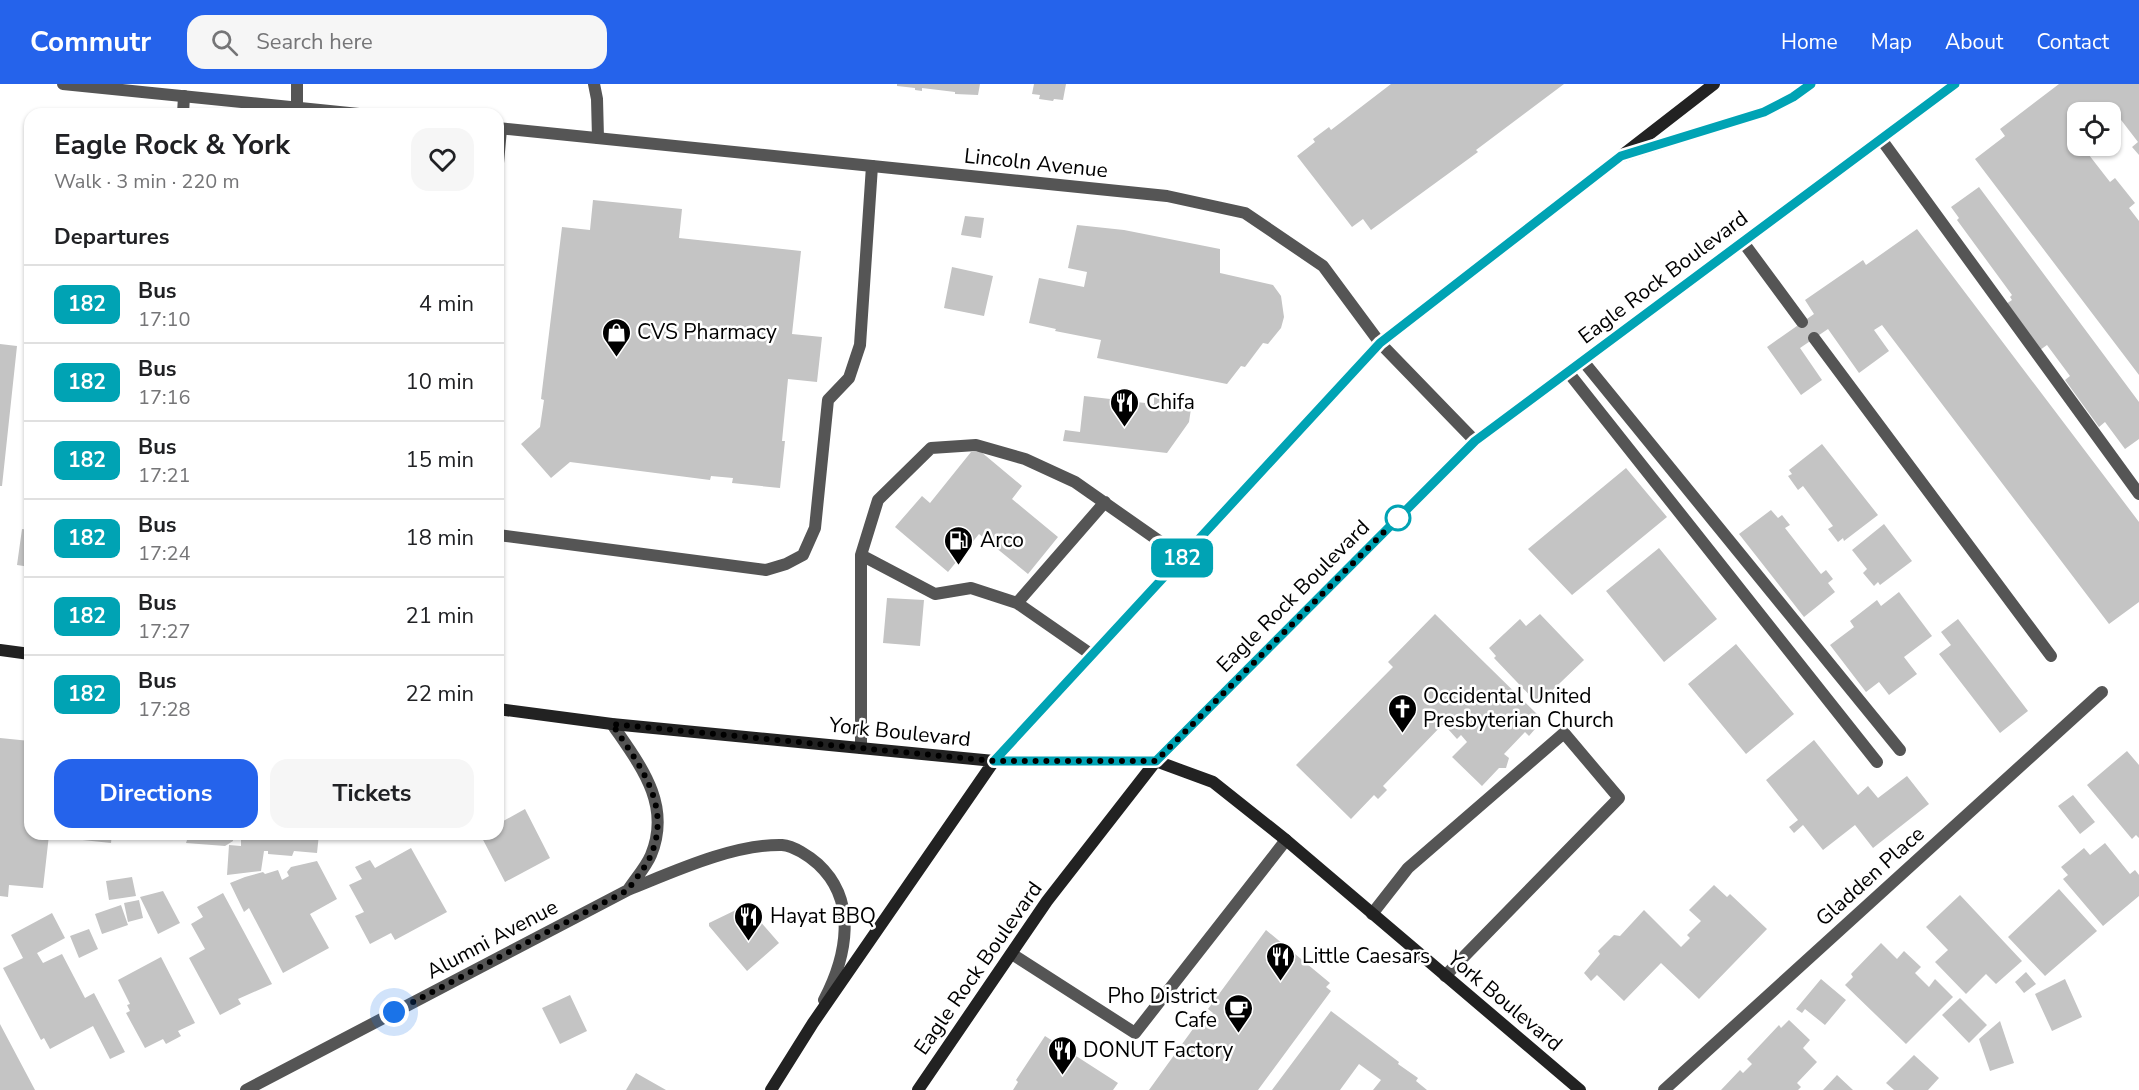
<!DOCTYPE html>
<html lang="en">
<head>
<meta charset="utf-8">
<style>
  body { margin:0; font-family:"Nunito Sans",sans-serif; background:#f6f6f6; color:#202124; height:100vh; display:flex; flex-direction:column; font-size:22px; white-space:nowrap }
  * { box-sizing:border-box; margin:0 }
  p { font-size:20px; color:#757577 }
  .icon { flex:none; width:33px; height:33px; fill:none; stroke:currentColor; stroke-width:2; stroke-linecap:round; stroke-linejoin:round }
  .map { position:relative; flex:1; overflow:hidden }
  .details { position:absolute; left:24px; top:24px; width:480px; height:732px; display:flex; flex-direction:column; background:#fff; border-radius:18px; box-shadow:0 2px 4px #0004 }
  .details>* { flex:none }
  .badge { padding:0 12px; border-radius:9px; font-size:21px; line-height:39px }
  .fabs { position:absolute; left:2067px; top:18px; display:grid; gap:12px }
  .fabs a { display:grid; place-items:center; width:54px; height:54px; border-radius:12px; background:#fff; box-shadow:0 2px 4px #0004; font-size:30px }
  .you { position:absolute; width:30px; height:30px; margin:-15px; border:4px solid #fff; border-radius:50%; background:#1a73e8; box-shadow:0 0 0 9px #1a73e833 }
  .map>.badge { position:absolute; translate:-50% -50%; box-shadow:0 0 0 3px #fff }
  h2 { padding:0 30px; font-size:22px; line-height:54px }
  .round { display:grid; place-items:center; flex:none; width:63px; height:63px; border-radius:18px; background:#f6f6f6 }
  .summary { display:flex; align-items:center; justify-content:space-between; height:102px; padding:0 30px }
  h1 { font-size:28px; font-weight:700; line-height:45px }
  .action { display:flex; gap:12px; margin-top:auto; padding:12px 30px }
  .action a { flex:1; height:69px; border-radius:18px; background:#2563eb; color:#fff; font-size:24px; font-weight:700; line-height:69px; text-align:center }
  .action a+a { background:#f6f6f6; color:#202124 }
  ul { padding:0; list-style:none }
  li { display:flex; align-items:center; gap:18px; height:78px; padding:0 30px; border-top:2px solid #e0e0e0 }
  li div { flex:1 }
  li b { display:block; font-size:22px }
  li em { font-style:normal }
  li .badge { min-width:66px; font-weight:700; text-align:center }
  header { display:flex; align-items:center; gap:36px; box-sizing:border-box; height:84px; padding:0 30px; background:#2563eb; color:#fff }
  header strong { font-size:28px }
  nav { display:flex; gap:33px; margin-inline-start:auto; font-size:21px }
  .search { width:420px; height:54px; background:#f6f6f6; display:flex; align-items:center; gap:15px; box-sizing:border-box; padding:0 21px; border-radius:18px; color:#757577; font-size:22px }
  .map>svg:first-child { display:block }
  .building { fill:#c4c4c4 }
  .lines { fill:none; stroke-linecap:round; stroke-linejoin:round }
  .lane { stroke:#555; stroke-width:12 }
  .street { stroke:#555; stroke-width:12 }
  .secondary { stroke:#222; stroke-width:12 }
  .line-casing { stroke:#fff; stroke-width:14 }
  .line { stroke:#00a3b4; stroke-width:9 }
  .walk { stroke:#000; stroke-width:6; stroke-dasharray:0 10.8 }
  .stop-dot { fill:#fff; stroke:#00a3b4; stroke-width:3 }
  .labels { text-anchor:middle; stroke-width:5; stroke-linejoin:round; paint-order:stroke }
  .street-label { font-size:21px; fill:#000; stroke:#fff }
  .poi-label { font-size:21px; fill:#000; stroke:#fff; text-anchor:start }
</style>
</head>
<body>
<header>
<strong>Commutr</strong>
<div class="search"><svg class="icon" aria-label="search" viewBox="0 0 24 24"><circle cx="10" cy="10" r="6"/><path d="M15 15l6 6"/></svg>Search here</div>
<nav><a>Home</a><a>Map</a><a>About</a><a>Contact</a></nav>
</header>
<div class="map">
<svg width="2139" height="1006" viewBox="0 0 2139 1006">
  <rect width="100%" height="100%" fill="#fff"/>
  <!-- building -->
  <path class="building" d="M897 0H980L978 11 955 10V8L922 4V7L915 6V4L897 2Z
    M1034 0H1066L1063 16 1054 15 1053 17 1039 15 1040 11 1032 10Z
    M1391 0H1564L1476 66 1478 68 1371 146 1363 135 1352 143 1297 72 1315 58 1313 55 1329 43 1331 46Z
    M2059 0H2139V71L2132 63 2138 58 2118 32 2110 38V28H2078V62H2082L2110 98 2115 94 2135 119 2129 124 2139 137V291L1975 75 2005 52 2000 45Z
    M1979 103 2139 318V355L2125 365 2105 338 2099 343 2065 296 2070 292 2047 261 2040 266 2006 220 2012 216 2010 213 2012 211 1957 136 1959 134 1951 123Z
    M593 116 682 125 679 154 801 167 792 250 822 253 817 298 788 295 782 357H785L780 404 732 399 733 394 711 392 710 396 570 378 551 394 521 360 540 343 544 316 541 315 562 143 590 146Z
    M965 132 984 134 981 154 961 151Z
    M1077 141 1124 146 1220 165V189L1273 201 1281 212 1284 233 1281 244 1268 260 1263 259 1245 283 1241 282 1227 300 1097 274 1101 256 1055 247 1056 245 1029 239 1039 194 1084 203 1087 188 1068 184Z
    M1917 145 2139 438V518L2109 540 1882 241 1874 246 1889 267 1859 289 1828 245 1800 264 1822 296 1801 311 1767 263 1814 230 1805 216 1863 176 1866 181Z
    M952 183 993 192 984 232 944 224Z
    M0 260 17 262 2 402H0Z
    M1084 312 1154 320V313L1192 318 1189 338 1167 369 1063 357 1065 346 1080 348Z
    M1822 360 1878 431 1844 457 1843 454 1838 458 1828 445 1833 442 1803 402 1798 406 1788 392 1792 390 1789 386Z
    M980 367 1022 402 1012 415 1058 453 1028 490 979 450 948 488 895 443 922 412 930 419 971 368Z
    M1626 384 1667 433 1572 511 1528 465Z
    M1771 426 1778 434 1782 431 1790 441 1785 444 1821 490 1826 486 1833 495 1828 499 1835 508 1804 533 1739 450Z
    M1884 440 1912 477 1880 501 1878 498 1874 502 1863 489 1867 485 1852 466Z
    M22 445 30 446V483L17 481Z
    M1659 464 1717 535 1664 578 1606 507Z
    M1899 508 1932 552 1904 573 1917 590 1889 611 1879 598 1866 608 1830 561 1854 543 1850 537 1877 516 1881 522Z
    M887 514 924 516 920 562 883 559Z
    M1435 530 1540 633 1531 642 1535 645 1529 652 1525 648 1504 670 1509 674 1506 684H1499L1482 702 1452 673 1467 658 1461 651 1457 655 1448 645 1451 642 1446 637 1383 702 1387 706 1378 715 1374 711 1351 735 1296 681 1393 583 1388 578Z
    M1540 530 1584 576 1538 620 1494 574 1496 572 1489 564 1520 535 1526 542Z
    M1958 535 2028 627 2000 649 1939 570 1951 561 1941 548Z
    M1736 560 1794 630 1746 670 1688 600Z
    M0 654 30 657V750L49 751 43 804 9 801 8 813 0 812Z
    M1814 656 1858 711 1868 702 1878 714 1907 692 1929 720 1873 764 1855 741 1823 766 1803 741 1794 749 1789 743 1798 736 1766 696Z
    M2127 667 2139 681V754L2136 751 2132 755 2087 701Z
    M2073 711 2095 738 2080 750 2058 722Z
    M525 725 550 774 505 798 480 750H498V740Z
    M73 750H112L111 759 73 755Z
    M164 750H233V757L225 762 186 759 187 756 163 754Z
    M241 750H319L317 769 294 767 292 772 268 770V767H264L261 787 227 791 229 761 241 762Z
    M2105 759 2130 790 2135 786 2139 791V812L2103 842 2063 795 2068 791 2061 783 2084 764 2090 771Z
    M411 764 447 828 395 856 391 849 370 860 355 832 364 828 349 801 362 795 355 783 370 776 375 784Z
    M317 777 337 815 310 830 329 864 283 889 249 824 244 828 230 799 245 793 263 788 265 790 278 786 282 796 289 792 287 788 291 783Z
    M132 793 136 812 109 816 106 797Z
    M1714 801 1727 813 1730 810 1767 845 1699 915 1661 879 1624 917 1597 891 1591 897 1584 889 1600 870 1598 867 1614 851 1620 852 1644 826 1681 863 1690 854 1687 851 1701 837 1689 826Z
    M2059 805 2097 847 2045 892 2008 853Z
    M163 807 180 839 158 850 140 813Z
    M223 809 272 900 238 915 241 920 220 931 189 874 205 865 191 840 203 833 197 823Z
    M1960 811 2022 877 1996 900 1986 890 1966 910 1935 878 1948 866 1926 843Z
    M139 816 143 834 128 838 124 819Z
    M121 821 128 841 102 850 95 830Z
    M740 824 749 829 751 827 779 859 747 887 709 842V839Z
    M52 829 65 854 37 869 43 879 62 870 85 914 94 909 125 968 110 975 93 942 50 965 44 954 41 956 3 884 23 874 11 851Z
    M89 845 98 865 79 874 70 852Z
    M1266 846 1330 899 1326 903 1331 907 1258 1006H1149L1203 931 1208 935 1213 929 1208 925Z
    M1881 859 1897 875 1904 867 1921 883 1915 889 1929 903 1935 895 1953 913 1906 960 1845 901 1853 893 1851 890Z
    M161 873 195 939 178 947 181 952 166 960 163 955 145 964 126 929 130 927 127 921 130 920 118 896Z
    M2026 888 2036 900 2024 909 2015 898Z
    M1821 895 1846 916 1825 941 1805 925 1802 929 1796 925Z
    M2065 895 2082 933 2052 947 2035 910Z
    M570 911 587 947 560 960 542 924Z
    M1960 914 1987 941 1969 959 1942 931Z
    M1331 927 1399 978 1398 980 1418 994 1416 997 1427 1006H1373L1381 996 1359 980 1340 1006H1272Z
    M1789 936 1810 956 1803 964 1817 978 1797 999 1801 1003 1798 1006H1721L1740 986 1743 989 1752 980 1747 975 1779 941 1781 944Z
    M2000 937 2014 979 1990 987 1979 955Z
    M0 940 35 1006H0Z
    M1045 952 1118 999 1113 1006H1013L1018 998 1016 996Z
    M1914 971 1939 994 1928 1006H1894L1886 999Z
    M636 989 666 1006H626Z
    M1837 991 1853 1006H1823Z"/>
  <g class="lines">
    <!-- lane -->
    <path class="lane" d="M297 0V24
      M594 0 597 15 598 54
      M183 30 184 12
      M1881 55 2139 410
      M1623 72 1764 28 1793 13 1811 0
      M498 79 501 45
      M1743 158 1802 238
      M1814 254 2051 572
      M1583 277 1900 666
      M1568 288 1877 678
      M498 451 766 486 786 480 803 471 815 444 828 316 849 294 860 261 872 82
      M861 471 935 510 971 504 1017 519 1092 571
      M1017 519 1105 418
      M861 664V471L878 416 931 364 976 361 1025 375 1075 398 1182 473
      M1372 830 1408 784 1564 649 1619 714 1445 892
      M1012 870 1135 949 1286 756"/>
    <!-- street -->
    <path class="street" d="M63 0 359 30
      M498 44 1167 112 1245 129 1323 182 1380 259 1475 357
      M612 640C640 681 672 720 651 771 646 783 635 795 628 806
      M246 1006 628 806C673 788 733 760 782 761 794 762 809 772 818 780 858 817 847 872 824 916
      M1664 1006 2102 608"/>
    <!-- secondary -->
    <path class="secondary" d="M0 566 30 570
      M498 625 612 640 994 677H1156L1213 698 1286 756 1580 1006
      M771 1006 813 939 994 677 1380 259 1714 0
      M918 1006 1047 817 1156 677 1475 357 1955 0"/>
  </g>
  <g class="lines">
    <defs>
      <path id="line" d="M1811 0 1793 13 1764 28 1621 72 1380 259 994 677H1156L1475 357 1955 0"/>
    </defs>
    <!-- line casing -->
    <use href="#line" class="line-casing"/>
    <!-- line -->
    <use href="#line" class="line"/>
    <!-- walk -->
    <path class="walk" d="M394 928 628 806C635 795 646 783 651 771 672 720 639 681 612 640L994 677H1156L1398 434"/>
  </g>
  <!-- icons -->
  <defs>
    <symbol id="shop-pin" viewBox="-11 -11 22 30"><path d="M0 17L-7.5 6A9.5 9.5 0 1 1 7.5 6Z" fill="#000" stroke="#fff"/><path d="M-5-2.5h2.3a2.7 3.5 0 0 1 5.4 0H5L5.5 6h-11ZM-1.5-2.5h3a1.5 2.3 0 0 0-3 0Z" fill="#fff"/></symbol>
    <symbol id="restaurant-pin" viewBox="-11 -11 22 30"><path d="M0 17L-7.5 6A9.5 9.5 0 1 1 7.5 6Z" fill="#000" stroke="#fff"/><path d="M-5-6h1v4h1v-4h1v4h1v-4h1v5L-1.5 .5V6h-2V.5L-5-1ZM5-6V6H3V1.5H1.5Q1.5-4 5-6Z" fill="#fff"/></symbol>
    <symbol id="fuel-pin" viewBox="-11 -11 22 30"><path d="M0 17L-7.5 6A9.5 9.5 0 1 1 7.5 6Z" fill="#000" stroke="#fff"/><path d="M-5.5-6h7V0h2V4h1.3V-2.5L3-4.5l.8-.8L6-3V5H2.5V1h-1V6h-7ZM-4.2-4.7v3.2H.2V-4.7Z" fill="#fff"/></symbol>
    <symbol id="church-pin" viewBox="-11 -11 22 30"><path d="M0 17L-7.5 6A9.5 9.5 0 1 1 7.5 6Z" fill="#000" stroke="#fff"/><path d="M-1.2-6h2.4v3.5h3.3v2.4h-3.3V6h-2.4V-.1h-3.3v-2.4h3.3Z" fill="#fff"/></symbol>
    <symbol id="cafe-pin" viewBox="-11 -11 22 30"><path d="M0 17L-7.5 6A9.5 9.5 0 1 1 7.5 6Z" fill="#000" stroke="#fff"/><path d="M-5.5-4.5H6V0H3Q3 3.5 0 3.5H-2.5Q-5.5 3.5-5.5 0ZM3-3.2v2h1.7v-2ZM-6 4.5H4V6H-6Z" fill="#fff"/></symbol>
  </defs>
  <g fill-rule="evenodd">
    <use href="#shop-pin" x="600" y="232" width="33" height="45"/>
    <use href="#restaurant-pin" x="1108" y="302" width="33" height="45"/>
    <use href="#fuel-pin" x="942" y="440" width="33" height="45"/>
    <use href="#church-pin" x="1386" y="608" width="33" height="45"/>
    <use href="#restaurant-pin" x="732" y="816" width="33" height="45"/>
    <use href="#restaurant-pin" x="1264" y="856" width="33" height="45"/>
    <use href="#cafe-pin" x="1222" y="908" width="33" height="45"/>
    <use href="#restaurant-pin" x="1046" y="950" width="33" height="45"/>
  </g>
  <!-- markers -->
  <circle class="stop-dot" cx="1398" cy="434" r="12"/>
  <g class="labels">
    <!-- street labels -->
    <g class="street-label">
      <text transform="translate(1036 79) rotate(6)" y="7">Lincoln Avenue</text>
      <text transform="translate(1663 193) rotate(-37)" y="7">Eagle Rock Boulevard</text>
      <text transform="translate(1293 512) rotate(-45)" y="7">Eagle Rock Boulevard</text>
      <text transform="translate(900 648) rotate(6)" y="7">York Boulevard</text>
      <text transform="translate(1870 792) rotate(-42)" y="7">Gladden Place</text>
      <text transform="translate(492 855) rotate(-28)" y="7">Alumni Avenue</text>
      <text transform="translate(978 884) rotate(-55)" y="7">Eagle Rock Boulevard</text>
      <text transform="translate(1505 917) rotate(40)" y="7">York Boulevard</text>
    </g>
    <!-- poi labels -->
    <g class="poi-label">
      <text x="637" y="255">CVS Pharmacy</text>
      <text x="1146" y="325">Chifa</text>
      <text x="980" y="463">Arco</text>
      <text x="1423" y="619">Occidental United<tspan x="1423" dy="24">Presbyterian Church</tspan></text>
      <text x="770" y="839">Hayat BBQ</text>
      <text x="1302" y="879">Little Caesars</text>
      <text x="1217" y="919" text-anchor="end">Pho District<tspan x="1217" dy="24">Cafe</tspan></text>
      <text x="1083" y="973">DONUT Factory</text>
    </g>
  </g>
</svg>
<div class="fabs">
<a><svg class="icon" aria-label="locate" viewBox="0 0 24 24"><circle cx="12" cy="12" r="6"/><path d="M12 2v4M12 18v4M2 12h4M18 12h4"/></svg></a>
</div>
<div class="you" style="left:394px;top:928px"></div>
<b class="badge" style="left:1182px;top:474px;background:#00a3b4;color:#fff">182</b>
<section class="details">
<div class="summary"><div><h1>Eagle Rock &amp; York</h1><p>Walk · 3 min · 220 m</p></div><a class="round"><svg class="icon" aria-label="heart" viewBox="0 0 24 24"><path d="M12 20l-8-8c-3-5 5-10 8-4 3-6 11-1 8 4z"/></svg></a></div>
<h2>Departures</h2>
<ul>
<li><span class="badge" style="background:#00a3b4;color:#fff">182</span><div><b>Bus</b><p>17:10</p></div><em>4 min</em></li>
<li><span class="badge" style="background:#00a3b4;color:#fff">182</span><div><b>Bus</b><p>17:16</p></div><em>10 min</em></li>
<li><span class="badge" style="background:#00a3b4;color:#fff">182</span><div><b>Bus</b><p>17:21</p></div><em>15 min</em></li>
<li><span class="badge" style="background:#00a3b4;color:#fff">182</span><div><b>Bus</b><p>17:24</p></div><em>18 min</em></li>
<li><span class="badge" style="background:#00a3b4;color:#fff">182</span><div><b>Bus</b><p>17:27</p></div><em>21 min</em></li>
<li><span class="badge" style="background:#00a3b4;color:#fff">182</span><div><b>Bus</b><p>17:28</p></div><em>22 min</em></li>
</ul>
<div class="action"><a>Directions</a><a>Tickets</a></div>
</section>
</div>
</body>
</html>
